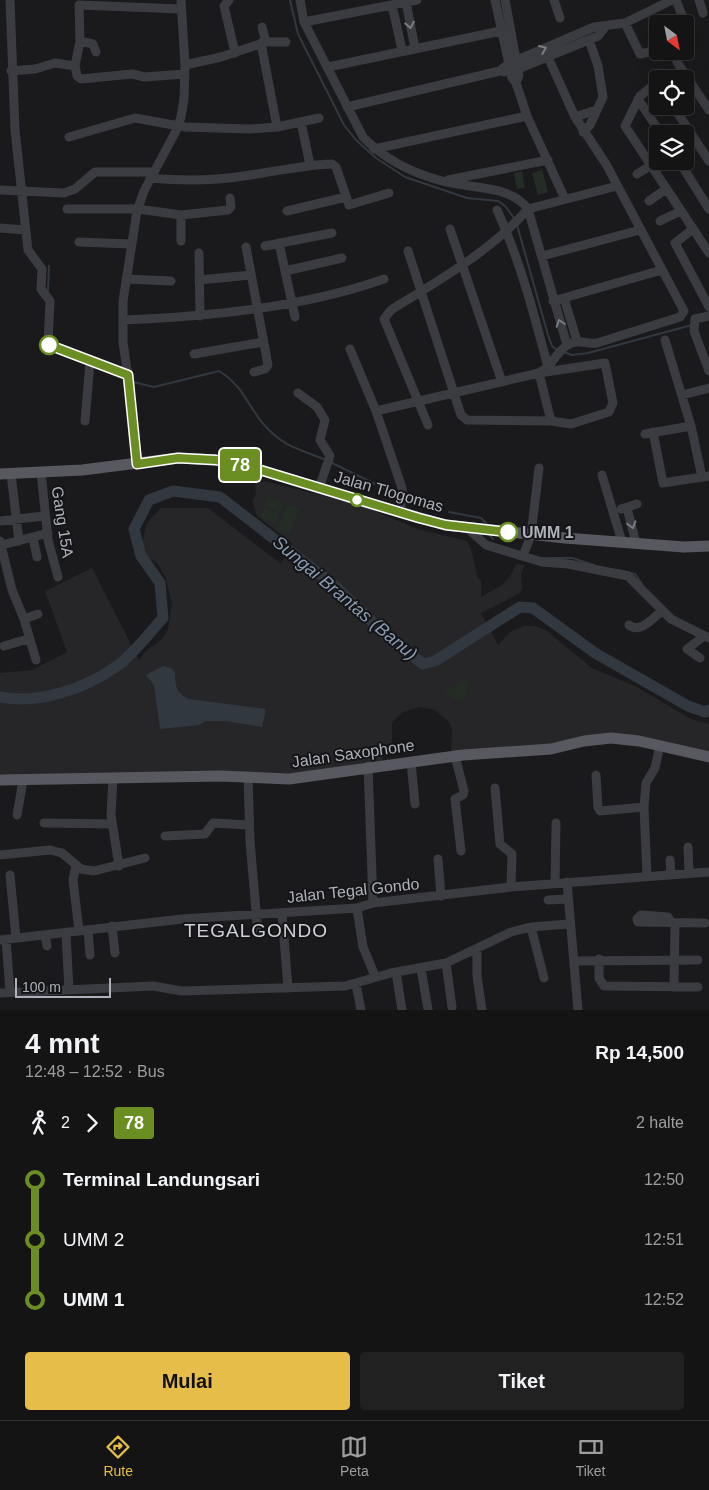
<!DOCTYPE html>
<html lang="id">
<head>
<meta charset="utf-8">
<style>
  body { margin:0; font-family:Helvetica,sans-serif; background:#212122; color:#f1f3f6; height:100vh; display:flex; flex-direction:column; font-size:19px; white-space:nowrap }
  * { box-sizing:border-box; margin:0 }
  p { font-size:16px; color:#9d9ea0 }
  .icon { flex:none; width:28px; height:28px; fill:none; stroke:currentColor; stroke-width:2; stroke-linecap:round; stroke-linejoin:round }
  .map { position:relative; height:1010px; overflow:hidden }
  .panel { display:flex; flex-direction:column; background:#141415; flex:1 }
  .panel>* { flex:none }
  .badge { padding:0 10px; border-radius:4px; font-size:18px; line-height:32px }
  .needle { width:32px; rotate:148deg }
  .tools { position:absolute; left:649px; top:15px; display:grid; gap:10px }
  .tools a { display:grid; place-items:center; width:45px; height:45px; border-radius:5px; background:#141415; box-shadow:0 5px 20px #0002,0 0 0 1px #333334; font-size:25px }
  .scale { position:absolute; left:15px; bottom:12px; width:96px; box-sizing:border-box; padding-left:5px; border:2px solid #aeb1bb; border-top:0; font-size:14px; line-height:18px; white-space:nowrap; color:#aeb1bb; -webkit-text-stroke:4px #151517; paint-order:stroke }
  .map>.badge { position:absolute; translate:-50% -50%; box-shadow:0 0 0 2px #fff }
  .legs { display:flex; align-items:center; gap:8px; height:55px; padding:0 25px; font-size:16px }
  .legs p { margin-inline-start:auto }
  .overview { display:flex; align-items:center; justify-content:space-between; height:85px; padding:0 25px }
  h1 { font-size:28px; font-weight:800; line-height:38px }
  .cta { display:flex; gap:10px; margin-top:auto; padding:10px 25px }
  .cta a { flex:1; height:58px; border-radius:5px; background:#e6bd48; color:#111; font-size:20px; font-weight:800; line-height:58px; text-align:center }
  .cta a+a { background:#212122; color:#f1f3f6 }
  ul { padding:0 25px; list-style:none }
  li { display:flex; align-items:center; gap:18px; height:60px; font-size:19px }
  li i { display:grid; place-items:center; width:8px; height:100%; margin:0 6px; background:currentColor }
  li i::after { content:''; width:12px; height:12px; margin:-6px; border:4px solid; border-radius:50%; background:#141415 }
  li p { margin-inline-start:auto }
  li:first-child i { background:linear-gradient(#0000 50%,currentColor 0) }
  li:last-child i { background:linear-gradient(currentColor 50%,#0000 0) }
  .tab-bar { display:flex; justify-content:space-around; align-items:center; height:70px; border-top:1px solid #333334; background:#141415; font-size:14px; color:#9d9ea0 }
  .tab-bar a { display:grid; justify-items:center; gap:2px }
  .tab-bar .selected { color:#e6bd48 }
  .map>svg:first-child { display:block }
  .built { fill:#262629 }
  .green { fill:#242c26 }
  .water { fill:#313840 }
  .lines { fill:none; stroke-linecap:round; stroke-linejoin:round }
  .stream { stroke:#313840; stroke-width:2 }
  .river { stroke:#313840; stroke-width:11 }
  .minor { stroke:#3b3c41; stroke-width:9 }
  .major { stroke:#585960; stroke-width:11 }
  .oneway { stroke:#7a7c84 }
  .line-1-casing { stroke:#fff; stroke-width:11 }
  .line-1 { stroke:#6b8e23; stroke-width:8 }
  .stop-1-dot { fill:#fff; stroke:#6b8e23; stroke-width:2.5 }
  .labels { text-anchor:middle; stroke-width:4; stroke-linejoin:round; paint-order:stroke }
  .street-label { font-size:16px; fill:#aeb1bb; stroke:#151517 }
  .stop-label { font-size:16px; font-weight:bold; fill:#aeb1bb; stroke:#151517; text-anchor:start }
  .water-label { font-size:18px; font-style:italic; fill:#889bb3; stroke:#151517 }
  .quarter-label { font-size:19px; letter-spacing:1px; fill:#ced0d7; stroke:#151517 }
</style>
</head>
<body>
<div class="map">
<svg width="709" height="1010" viewBox="0 0 709 1010">
  <rect width="100%" height="100%" fill="#1a1a1c"/>
  <!-- built -->
  <path class="built" d="M263 481 360 505 418 529 467 541 471 549 478 579 481 580V597L502 585 511 575 516 564 525 565 521 573 522 588 520 593 481 613 498 645 512 631 524 626H536L547 631 592 668 635 686 691 719 709 724V753L635 738 451 755 452 729 449 722 435 710 419 707 403 712 392 722V743L380 746 383 762 293 773 16 776 0 774V673L32 670 67 652 45 591 92 568 139 660 145 652 163 638 168 629 172 603 165 576 157 563 144 555 141 551 146 524 161 508H208L281 564 293 544 257 516 252 500 256 495 255 484Z"/>
  <!-- green -->
  <path class="green" d="M542 170 548 192 538 195 532 173Z
    M522 171 525 188 517 189 514 173Z
    M268 497 284 503 280 513 264 506Z
    M287 504 299 509 289 535 277 530Z
    M263 508 280 514 276 524 260 517Z
    M470 677 464 702 444 694 443 693Z"/>
  <!-- water -->
  <path class="water" d="M163 666 171 668 175 672C175 686 176 693 189 699L266 709 262 727 226 721H206L199 725 160 729 154 685 146 675Z"/>
  <g class="lines">
    <!-- stream -->
    <path class="stream" d="M290 0 298 34 344 125 356 140 376 158 405 177 467 198 498 201 505 206 514 218
      M517 225 548 335 552 346 557 350
      M48 291 49 266
      M564 352 572 355 588 353 692 325
      M133 382 154 387 219 371C245 387 248 408 266 427 284 447 302 450 326 460
      M330 462 398 495
      M407 498 420 502
      M449 512 481 518 488 525
      M489 534 493 539
      M542 558H572L594 565
      M618 570 635 574 642 584"/>
    <!-- river -->
    <path class="river" d="M0 697C39 705 86 688 117 666 134 654 149 633 163 618L160 583 141 556 134 529 149 500 173 491 220 497 335 586 391 640 423 664 435 661 520 607 533 608 595 653 688 706 705 712 709 710"/>
    <!-- minor -->
    <path class="minor" d="M10 0 15 130 28 250 42 269 41 289 50 301 48 344 128 375
      M229 0 224 6 235 53
      M300 0 304 22 363 137C384 159 412 173 442 181 470 189 509 184 528 209 491 251 438 281 391 310L384 319 428 425
      M495 0 512 78 516 83 527 116 565 199
      M505 0 519 75 516 83
      M554 0 560 18
      M676 0 687 28 685 33
      M699 0 703 13
      M406 2 415 48
      M392 5 402 50
      M181 9 79 5 80 41 75 66 77 76 81 79 132 74 145 77 184 74
      M304 22 417 0
      M625 23 640 54 658 50
      M262 27 266 42
      M80 41 93 44 96 52
      M261 43 277 127
      M548 57 575 117 606 164 684 311 680 317 597 343C588 344 583 341 576 342 564 343 555 358 548 367
      M677 62 709 110
      M185 65 221 57 266 42H286
      M328 67 501 31
      M11 71 35 69 55 63 75 66
      M504 72 518 69 598 36 605 27
      M658 85 655 84 640 96 625 126 709 253
      M638 99 661 134
      M673 106 709 161
      M347 107 500 71 508 64 594 27 625 23 672 0
      M575 117 596 110
      M301 122 310 165
      M583 132 590 125 603 97 598 66 589 40
      M69 137 135 118 185 127 249 129 277 127 319 118
      M374 149 527 116
      M679 161 709 209
      M637 174 658 161
      M150 178C182 181 212 181 244 176 273 172 302 165 332 164L336 167 349 205 389 193
      M448 180 548 160
      M0 190 64 193 75 189 95 172H153
      M649 201 666 189
      M67 209H138L181 215 228 210 231 207 230 198
      M287 211 346 197
      M181 215V241
      M660 221 681 211
      M0 228 25 230
      M450 229 502 382
      M693 229 675 243 709 307
      M79 242 130 244
      M279 243 295 317
      M265 246 332 233
      M246 247 268 365 265 369 254 372
      M408 251 461 415 467 420 551 421 571 424 609 412 613 403 605 363 539 373 551 421
      M199 253 200 316
      M542 256 640 230
      M285 271 342 258
      M126 279 171 281
      M199 280 251 275
      M564 298 577 341
      M553 301 662 270
      M709 316 695 319 694 331 709 371
      M123 320C207 317 305 307 384 279
      M665 340 691 426 702 477 709 476
      M567 345 528 209 617 186
      M350 349 376 411 401 485 403 493 400 513
      M194 354 263 342
      M298 393 317 407 325 420 320 440 330 456 319 488
      M682 395 709 388
      M376 411 539 373 548 367C534 314 520 260 497 210
      M85 421 90 362
      M653 432 663 483 702 477
      M645 434 691 426
      M137 464 129 384 123 342V301L137 211 144 191 177 129 181 117 184 99 185 65 181 0
      M41 472 48 540 58 577
      M11 474 19 541
      M602 475 622 542
      M627 508 636 543
      M621 509 637 504
      M0 521 44 516
      M466 527 486 545 542 562 568 564 628 576 671 619 709 638
      M33 538 37 557
      M0 541 12 590 24 619 36 660
      M2 545 48 533
      M523 556 531 535 539 468
      M24 619 38 614
      M629 625C640 634 653 618 662 611
      M4 646 28 639
      M700 658 687 649 704 636
      M455 756 464 791 463 795 455 799 461 851
      M411 762 415 804
      M368 766 373 903
      M596 775 598 807 600 811 644 807 647 876
      M248 776 250 841 258 934
      M113 778 111 815 119 866
      M495 788 500 844 512 854 511 887
      M644 807 646 783 655 768 660 745
      M17 815 23 781
      M44 823 112 824
      M165 836 205 834 213 823 249 825
      M688 847 689 873
      M0 855 50 850 62 853 81 869 94 871 145 858
      M438 859 441 896
      M670 860 671 874
      M76 865 73 880 79 931
      M10 875 16 938
      M567 882 578 1010
      M555 883 556 823
      M548 900 567 899
      M357 908 363 947 375 976
      M282 913 288 988
      M672 923 668 917 641 915 637 919 638 922 705 923
      M112 926 115 953
      M531 927 544 978
      M88 930 90 955
      M66 933 69 990
      M45 935 47 946
      M6 939 10 992
      M0 940 182 919 357 908 373 903 511 887 709 872
      M477 949V976L482 1010
      M599 959V978L604 986 698 987
      M575 961 698 960
      M446 963 452 1007
      M421 969 428 1009
      M396 972 402 1010
      M356 984 361 1010
      M674 987 675 923
      M0 993 153 986 182 991 345 986 391 973 446 963 511 932 531 927 569 924"/>
    <!-- major -->
    <path class="major" d="M0 474 82 470 178 458 216 460 257 469 364 502 445 525 565 538 684 547 709 546
      M0 780 220 776 289 779 463 755 551 749 584 741 611 738 639 741 709 757"/>
  </g>
  <!-- one-way arrows -->
  <defs><path id="oneway-chevron" d="M-2-3.5L2.5 0L-2 3.5" fill="none" stroke-width="1.6" stroke-linecap="round" stroke-linejoin="round" transform="scale(1.25)"/></defs>
  <g class="oneway">
    <use href="#oneway-chevron" transform="translate(410 25) rotate(79)"/>
    <use href="#oneway-chevron" transform="translate(543 49) rotate(-23)"/>
    <use href="#oneway-chevron" transform="translate(560 323) rotate(-108)"/>
    <use href="#oneway-chevron" transform="translate(632 525) rotate(74)"/>
  </g>
  <g class="lines">
    <defs>
      <path id="line-1" d="M49 345 128 375 137 464 178 458 216 460 257 469 419 518 446 525 508 532"/>
    </defs>
    <!-- line-1 casing -->
    <use href="#line-1" class="line-1-casing"/>
    <!-- line-1 -->
    <use href="#line-1" class="line-1"/>
  </g>
  <!-- markers -->
  <g class="stop-1-dot">
    <circle cx="49" cy="345" r="9"/>
    <circle cx="357" cy="500" r="6"/>
    <circle cx="508" cy="532" r="9"/>
  </g>
  <g class="labels">
    <!-- street labels -->
    <g class="street-label">
      <text transform="translate(389 491) rotate(16)" y="6">Jalan Tlogomas</text>
      <text transform="translate(63 522) rotate(81)" y="6">Gang 15A</text>
      <text transform="translate(353 753) rotate(-8)" y="6">Jalan Saxophone</text>
      <text transform="translate(353 890) rotate(-6)" y="6">Jalan Tegal Gondo</text>
    </g>
    <!-- stop labels -->
    <g class="stop-label">
      <text x="522" y="538">UMM 1</text>
    </g>
    <!-- water labels -->
    <g class="water-label">
      <text transform="translate(345 598) rotate(40)" y="6">Sungai Brantas (Banu)</text>
    </g>
    <!-- quarter labels -->
    <g class="quarter-label">
      <text x="256" y="937">TEGALGONDO</text>
    </g>
  </g>
</svg>
<div class="tools">
<a><svg class="needle" viewBox="-14 -14 28 28"><path d="M0-13l5 13h-10z" fill="#e53935"/><path d="M0 13l5-13h-10z" fill="#9d9ea0"/></svg></a>
<a><svg class="icon" aria-label="locate" viewBox="0 0 24 24"><circle cx="12" cy="12" r="6"/><path d="M12 2v4M12 18v4M2 12h4M18 12h4"/></svg></a>
<a><svg class="icon" aria-label="layers" viewBox="0 0 24 24"><path d="M12 4l9 5-9 5-9-5zM3 14l9 5 9-5"/></svg></a>
</div>
<div class="scale">100 m</div>
<b class="badge" style="left:240px;top:465px;background:#6b8e23;color:#fff">78</b>
</div>
<section class="panel">
<div class="overview"><div><h1>4 mnt</h1><p>12:48 – 12:52 · Bus</p></div><b>Rp 14,500</b></div>
<div class="legs"><svg class="icon" aria-label="walk" viewBox="0 0 24 24"><circle cx="13" cy="4" r="2"/><path d="M13 8l-2 6 4 7M11 14l-3 7M7 12l3-4h3l4 4"/></svg>2<svg class="icon" aria-label="forward" viewBox="0 0 24 24"><path d="M9 5l7 7-7 7"/></svg><b class="badge" style="background:#6b8e23;color:#fff">78</b><p>2 halte</p></div>
<ul>
<li><i style="color:#6b8e23"></i><b>Terminal Landungsari</b><p>12:50</p></li>
<li><i style="color:#6b8e23"></i><span>UMM 2</span><p>12:51</p></li>
<li><i style="color:#6b8e23"></i><b>UMM 1</b><p>12:52</p></li>
</ul>
<div class="cta"><a>Mulai</a><a>Tiket</a></div>
</section>
<nav class="tab-bar">
<a class="selected"><svg class="icon" aria-label="directions" viewBox="0 0 24 24"><path d="M12 3l9 9-9 9-9-9zM9 14v-3h6M13 9l2 2-2 2"/></svg>Rute</a>
<a><svg class="icon" aria-label="map" viewBox="0 0 24 24"><path d="M3 6l6-2 6 2 6-2v14l-6 2-6-2-6 2zM9 4v14M15 6v14"/></svg>Peta</a>
<a><svg class="icon" aria-label="tickets" viewBox="0 0 24 24"><path d="M3 7h18v10H3zM15 7v10"/></svg>Tiket</a>
</nav>
</body>
</html>
